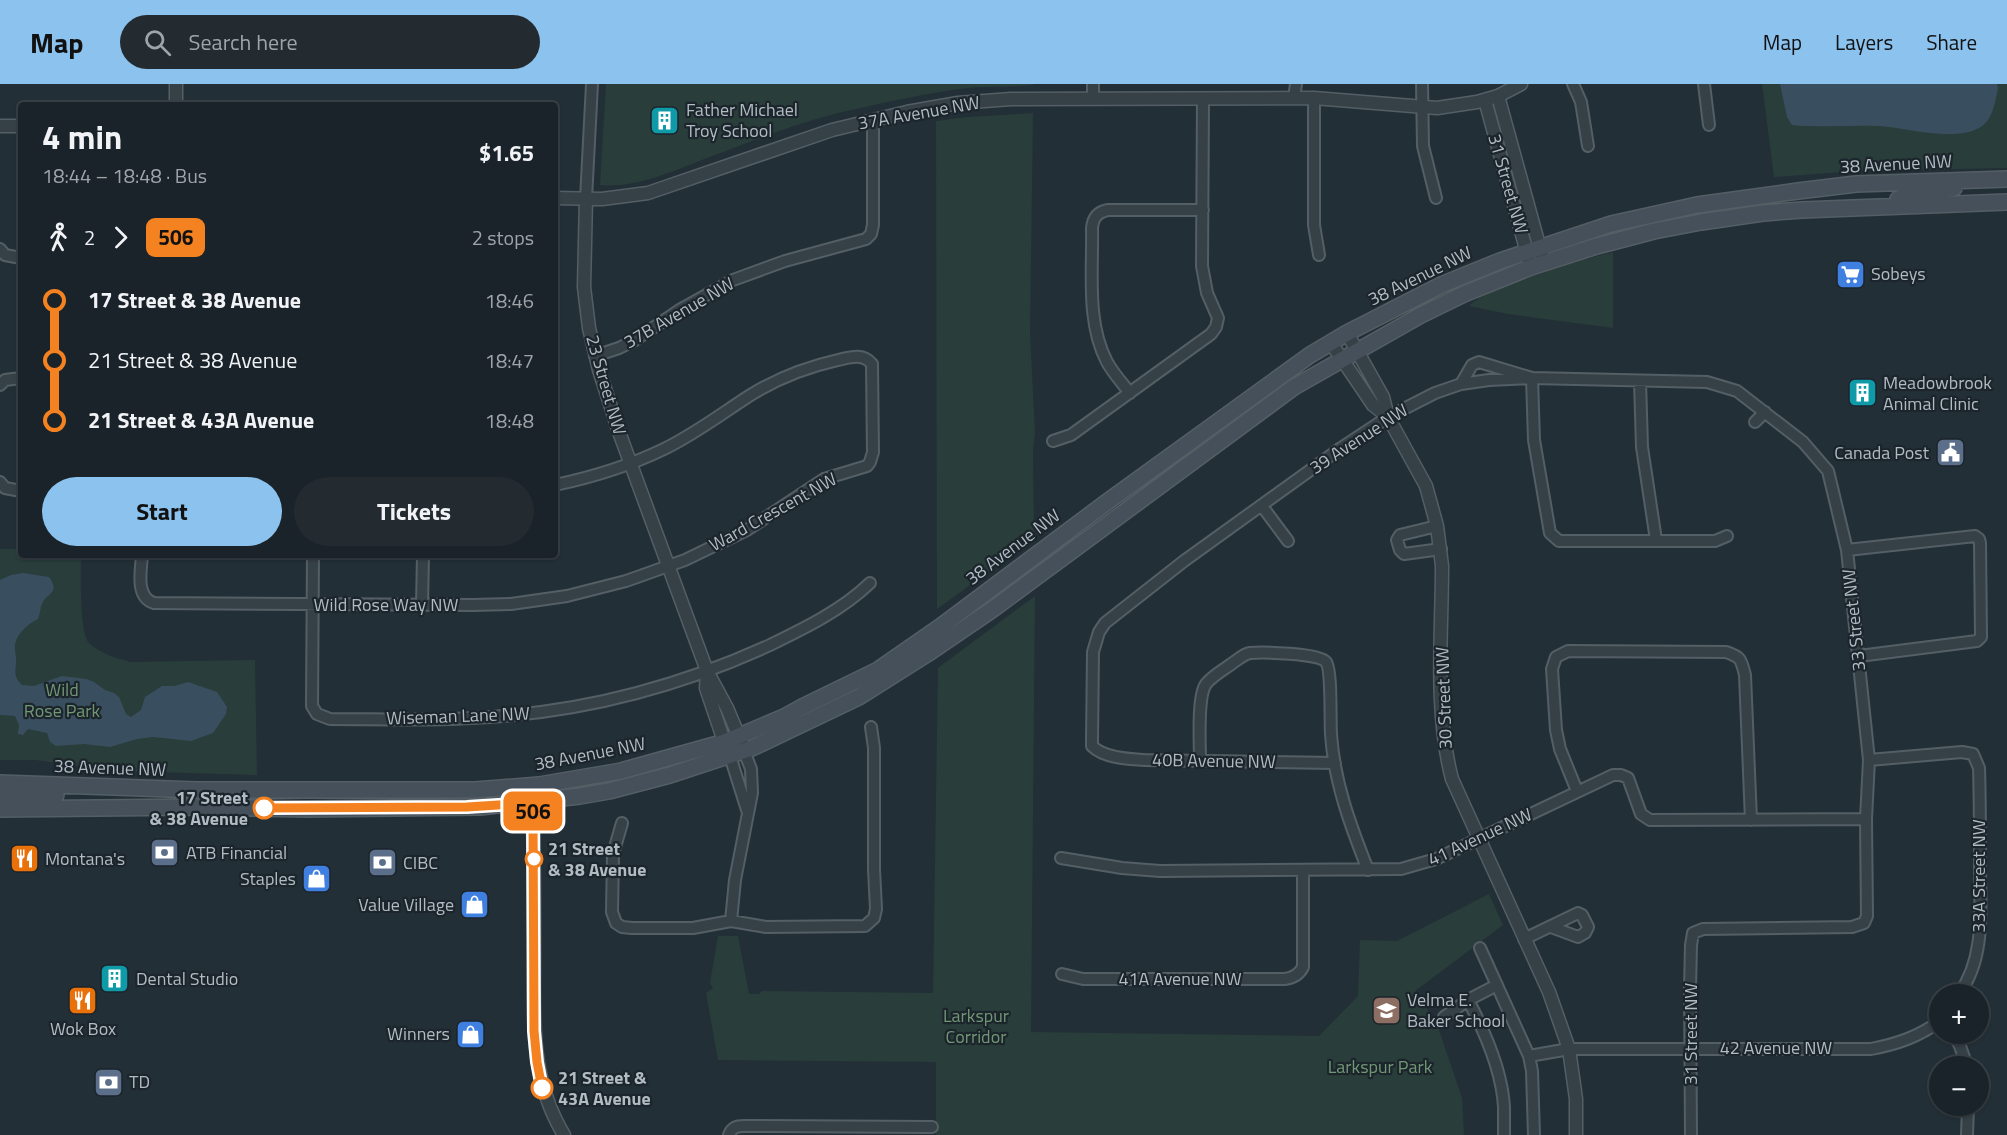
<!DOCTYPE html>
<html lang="en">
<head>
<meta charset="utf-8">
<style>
  body { margin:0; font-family:"Titillium Web",sans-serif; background:#232b31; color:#f1f3f6; height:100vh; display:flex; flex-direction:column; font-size:22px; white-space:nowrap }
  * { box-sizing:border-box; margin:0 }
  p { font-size:20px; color:#9fa4a8 }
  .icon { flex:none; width:33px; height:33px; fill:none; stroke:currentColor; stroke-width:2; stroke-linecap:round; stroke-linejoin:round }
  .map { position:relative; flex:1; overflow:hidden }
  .sheet { position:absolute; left:18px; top:18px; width:540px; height:456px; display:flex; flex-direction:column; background:#1a2329; border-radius:6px; box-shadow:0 2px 4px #0004,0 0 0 2px #384046 }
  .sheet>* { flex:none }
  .badge { padding:0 12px; border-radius:9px; font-size:21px; line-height:39px }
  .tools { position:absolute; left:1929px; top:900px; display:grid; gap:12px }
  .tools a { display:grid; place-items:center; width:60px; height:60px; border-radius:50%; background:#1a2329; box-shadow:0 2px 4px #0004,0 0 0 2px #384046; font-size:30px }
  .map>.badge { position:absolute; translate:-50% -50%; box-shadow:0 0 0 3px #fff }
  .legs { display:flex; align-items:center; gap:9px; height:66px; padding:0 24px; font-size:20px }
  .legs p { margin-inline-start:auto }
  .head { display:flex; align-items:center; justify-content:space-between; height:102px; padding:0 24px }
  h1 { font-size:33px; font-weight:700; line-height:45px }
  .button { display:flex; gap:12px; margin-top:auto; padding:12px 24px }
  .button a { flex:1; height:69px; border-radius:36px; background:#8cc2ee; color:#111; font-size:24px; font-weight:700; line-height:69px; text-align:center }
  .button a+a { background:#232b31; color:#f1f3f6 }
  ul { padding:0 24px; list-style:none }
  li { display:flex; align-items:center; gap:21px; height:60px; font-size:22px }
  li i { display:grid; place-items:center; width:9px; height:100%; margin:0 8px; background:currentColor }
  li i::after { content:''; width:15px; height:15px; margin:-8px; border:4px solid; border-radius:50%; background:#1a2329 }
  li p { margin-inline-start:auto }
  li:first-child i { background:linear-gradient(#0000 50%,currentColor 0) }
  li:last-child i { background:linear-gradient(currentColor 50%,#0000 0) }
  header { display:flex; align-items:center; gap:36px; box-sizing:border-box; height:84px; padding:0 30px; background:#8cc2ee; color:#111 }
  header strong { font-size:28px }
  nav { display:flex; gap:33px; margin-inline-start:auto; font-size:21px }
  .search { width:420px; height:54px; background:#232b31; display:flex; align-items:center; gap:15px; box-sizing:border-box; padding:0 21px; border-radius:33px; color:#9fa4a8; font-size:22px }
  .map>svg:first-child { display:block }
  .green { fill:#293d3a }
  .water { fill:#394f5f }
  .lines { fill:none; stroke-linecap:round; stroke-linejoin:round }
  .minor-casing { stroke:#545e65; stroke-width:14 }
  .tertiary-casing { stroke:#545e65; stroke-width:15 }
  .secondary-casing { stroke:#545e65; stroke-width:18 }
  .minor { stroke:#364047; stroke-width:10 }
  .tertiary { stroke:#364047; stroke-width:12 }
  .secondary { stroke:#45505a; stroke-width:15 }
  .line-1-casing { stroke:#fff; stroke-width:14 }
  .line-1 { stroke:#f58220; stroke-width:9 }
  .stop-1-dot { fill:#fff; stroke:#f58220; stroke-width:3 }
  .labels { text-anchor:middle; stroke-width:4.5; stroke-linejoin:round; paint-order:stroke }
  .poi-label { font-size:18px; fill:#b1bbc3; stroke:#1c252c; text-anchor:start }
  .street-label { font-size:18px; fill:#b1bbc3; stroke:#1c252c }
  .park-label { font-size:18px; fill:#719774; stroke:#1c252c }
  .stop-label { font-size:18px; font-weight:bold; fill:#b1bbc3; stroke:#1c252c; text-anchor:start }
</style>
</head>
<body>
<header>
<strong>Map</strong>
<div class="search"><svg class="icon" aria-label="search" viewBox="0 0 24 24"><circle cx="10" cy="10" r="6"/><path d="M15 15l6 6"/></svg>Search here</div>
<nav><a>Map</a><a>Layers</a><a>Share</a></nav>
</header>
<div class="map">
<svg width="2007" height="1051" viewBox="0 0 2007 1051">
  <rect width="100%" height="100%" fill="#232f37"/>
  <!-- green -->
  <path class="green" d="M606 0H1035C1025 4 984 2 968 4 927 9 887 18 847 27 803 37 760 54 718 70 681 83 640 105 600 101Z
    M1762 0H2007V84L1858 87 1774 93Z
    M1033 29 1030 249 1035 349 1033 368 1034 455 937 525 936 37 967 33Z
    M1613 168V244L1508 230 1469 222C1495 197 1576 178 1613 168Z
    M0 465H21V471H81C81 488 79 548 89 559 100 570 117 574 131 578L255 576 257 691 117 687 35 676H0Z
    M1035 512 1031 948 1319 952 1358 912 1360 856 1397 857 1489 810 1503 841 1415 907 1437 940 1462 1014 1464 1051H936V978L718 976 706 909 713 904 710 899 718 852H738L749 910H759L762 907 933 909 938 584Z"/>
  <!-- water -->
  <path class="water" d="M1780 0H1997L1998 4C1995 18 1993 37 1979 44 1952 58 1909 44 1879 42 1850 41 1821 44 1792 41L1787 33Z
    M23 489 49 493C61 510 46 509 42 520 40 524 40 530 38 535 28 540 18 548 15 560 14 566 17 573 16 579 15 590 14 593 22 601L34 602 62 592 86 595 94 598 105 606 114 609 119 613 126 630 131 633 141 626 145 613 162 602H174L188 598 217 608 227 623 226 630 213 649 191 657 153 653 137 655 110 663 84 660 56 662 50 658 47 649 28 645 23 651 18 650 19 641 15 632 0 631V496L11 491Z"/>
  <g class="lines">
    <defs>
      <path id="minor" d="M1093 0V15
        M1422 0 1423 62 1436 114
        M1573 0 1581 18 1588 62
        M1704 0 1709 41
        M1294 14 1296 0
        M1314 14V141L1319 171
        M586 115 592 0
        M0 165 5 171 21 174
        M595 272 619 264 635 256 681 225 733 196 785 177 866 155 871 150 873 141V36
        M1640 297 1642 363 1656 456
        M1461 300 1472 281 1479 278 1532 294 1534 356 1550 449 1559 457H1715L1727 452
        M0 301 5 296 21 294
        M1130 309C1122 299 1113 289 1107 278 1086 238 1093 188 1092 144 1093 134 1097 128 1108 126H1203
        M1755 338 1765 328
        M1053 357 1071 351 1211 250 1216 243 1218 234 1207 209 1202 182 1203 15
        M0 398 5 404 21 407
        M1262 422 1288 457
        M1437 442 1400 451 1397 456 1400 466 1404 470 1441 465
        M1847 466 1975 452 1979 455 1980 459 1981 553 1977 557 1859 572
        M142 471C141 487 135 513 154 519L473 521 511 520 567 512 626 497 685 476 747 446 824 395 867 382 870 378 873 368 872 280C863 269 851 273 838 276 807 283 776 295 749 312 721 330 695 350 664 365 629 382 593 393 555 401
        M313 471 312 622 317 630 330 635C377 635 424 637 471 634 574 630 676 604 770 561 805 544 842 526 870 499
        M422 521 423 471
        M730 672 747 726
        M1869 676 1962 668 1973 670 1979 684C1980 716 1980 748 1980 781 1980 825 1986 873 1959 910
        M1200 677C1200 660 1197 612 1206 600 1213 591 1225 585 1234 578 1240 574 1244 570 1250 569 1262 568 1319 569 1326 578 1332 586 1330 637 1331 650 1334 698 1351 743 1368 786
        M1335 679 1144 676C1128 675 1104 674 1092 662V657L1093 568 1099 548 1105 539 1184 477 1341 364 1388 333 1435 309 1461 300 1489 296 1532 294 1707 298 1737 307 1803 358 1828 387 1847 466 1869 676 1866 735 1867 832 1864 839 1852 843 1703 845 1693 849 1691 861 1690 905 1691 1051
        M1577 707 1560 665 1556 646 1552 585 1556 573 1568 567 1726 568C1741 573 1741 575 1745 591L1751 736
        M622 739 613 770 612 828 616 839 622 843 632 844H693L731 837 766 843 865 842 874 834 876 825 874 785V664L871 643
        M1061 774 1122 784 1160 787 1401 785 1436 775 1613 691H1621L1628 694 1641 730 1650 736 1866 735
        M731 837 735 796 752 709 751 685 744 667
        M1524 855 1578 829 1582 831 1588 843 1585 849 1578 853 1551 843
        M1480 864 1529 972 1532 987 1534 1051
        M1062 890 1083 895H1285C1293 894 1299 891 1303 883V786
        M1497 901 1468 916C1485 948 1502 986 1504 1023 1504 1032 1504 1042 1504 1051
        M1444 933 1468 916
        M1954 950 1960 962 1967 982
        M1529 972 1569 965H1871C1897 960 1918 953 1940 937
        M729 1051C732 1043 737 1042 744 1042L932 1043
        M1967 1051 1968 1022"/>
      <path id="tertiary" d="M176 0V21
        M1498 12 1542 172
        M1485 16 1529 176
        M0 42H21
        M555 114 602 115 648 109 832 46 907 28 958 19 1011 15 1314 14 1437 24 1477 18 1498 12 1521 0
        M586 115 584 203 589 244 599 286 619 348 707 587 727 624 742 660
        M1347 249 1383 313 1388 333 1426 402 1437 442 1442 482C1442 553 1434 626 1452 695L1549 908 1569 965 1576 1015V1051
        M1331 259 1373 321 1388 333
        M707 588 706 604 727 666
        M530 710 533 732C534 778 534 823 534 869 534 934 529 993 564 1051"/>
      <path id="secondary" d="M1898 115 1903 113 1954 104
        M0 699 197 706H475L539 701 621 687 725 658 784 633 802 623 878 586 940 543 1107 418 1310 271 1347 249 1441 201 1500 177 1611 140 1697 121 1798 107 1856 100 2007 95
        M0 712 56 711
        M0 725 195 723 306 725 480 723 580 712 609 707 670 691 752 664 859 613 927 570 993 525 1294 303 1421 231 1464 210 1531 183 1597 162 1654 147 1701 138 1763 129 1802 126 2007 118"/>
    </defs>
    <!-- minor casing -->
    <use href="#minor" class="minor-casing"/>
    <!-- tertiary casing -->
    <use href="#tertiary" class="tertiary-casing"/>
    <!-- secondary casing -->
    <use href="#secondary" class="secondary-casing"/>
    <!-- minor -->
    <use href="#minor" class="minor"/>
    <!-- tertiary -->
    <use href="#tertiary" class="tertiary"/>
    <!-- secondary -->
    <use href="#secondary" class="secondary"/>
  </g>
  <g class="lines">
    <defs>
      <path id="line-1" d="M264 724 467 723 532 719 533 732 534 947 537 978 542 1004"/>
    </defs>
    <!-- line-1 casing -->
    <use href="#line-1" class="line-1-casing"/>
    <!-- line-1 -->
    <use href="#line-1" class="line-1"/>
  </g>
  <!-- icons -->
  <defs>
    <symbol id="building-square" viewBox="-11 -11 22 22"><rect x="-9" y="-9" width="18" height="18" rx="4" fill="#0f9aa8" stroke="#1c252c"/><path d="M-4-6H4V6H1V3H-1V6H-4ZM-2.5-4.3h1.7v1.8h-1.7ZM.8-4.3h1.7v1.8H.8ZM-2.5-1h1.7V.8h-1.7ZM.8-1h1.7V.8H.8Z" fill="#fff"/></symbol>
    <symbol id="supermarket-square" viewBox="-11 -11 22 22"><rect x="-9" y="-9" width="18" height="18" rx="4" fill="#3f7fe0" stroke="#1c252c"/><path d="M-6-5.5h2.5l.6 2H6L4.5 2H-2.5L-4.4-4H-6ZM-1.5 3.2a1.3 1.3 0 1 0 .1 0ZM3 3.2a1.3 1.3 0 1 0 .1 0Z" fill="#fff"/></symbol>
    <symbol id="civic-square" viewBox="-11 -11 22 22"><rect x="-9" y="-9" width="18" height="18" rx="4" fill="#5c6f8a" stroke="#1c252c"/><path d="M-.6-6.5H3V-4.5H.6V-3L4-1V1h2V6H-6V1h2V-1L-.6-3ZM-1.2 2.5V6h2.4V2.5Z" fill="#fff"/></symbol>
    <symbol id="bank-square" viewBox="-11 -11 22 22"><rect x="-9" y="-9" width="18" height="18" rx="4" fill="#5c6f8a" stroke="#1c252c"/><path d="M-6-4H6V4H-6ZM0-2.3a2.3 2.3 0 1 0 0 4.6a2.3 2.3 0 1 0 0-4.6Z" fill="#fff"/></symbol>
    <symbol id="restaurant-square" viewBox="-11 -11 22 22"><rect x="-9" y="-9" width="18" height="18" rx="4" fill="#e8710a" stroke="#1c252c"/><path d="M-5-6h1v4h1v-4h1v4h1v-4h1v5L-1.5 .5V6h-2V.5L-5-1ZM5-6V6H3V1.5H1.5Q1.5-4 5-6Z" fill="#fff"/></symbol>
    <symbol id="shop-square" viewBox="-11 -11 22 22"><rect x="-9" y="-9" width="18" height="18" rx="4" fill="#3f7fe0" stroke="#1c252c"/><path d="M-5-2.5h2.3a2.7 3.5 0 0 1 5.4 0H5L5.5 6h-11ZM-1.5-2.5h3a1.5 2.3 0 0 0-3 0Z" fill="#fff"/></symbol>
    <symbol id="school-square" viewBox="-11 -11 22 22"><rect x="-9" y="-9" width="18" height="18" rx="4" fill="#8d6e63" stroke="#1c252c"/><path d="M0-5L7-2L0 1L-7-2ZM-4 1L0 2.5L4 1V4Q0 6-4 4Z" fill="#fff"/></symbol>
  </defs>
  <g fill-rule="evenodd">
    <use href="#building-square" x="648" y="20" width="33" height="33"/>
    <use href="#supermarket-square" x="1834" y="174" width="33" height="33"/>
    <use href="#building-square" x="1846" y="292" width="33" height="33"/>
    <use href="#civic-square" x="1934" y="352" width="33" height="33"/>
    <use href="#bank-square" x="148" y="752" width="33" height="33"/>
    <use href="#restaurant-square" x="8" y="758" width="33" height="33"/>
    <use href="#bank-square" x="366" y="762" width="33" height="33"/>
    <use href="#shop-square" x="300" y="778" width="33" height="33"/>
    <use href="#shop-square" x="458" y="804" width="33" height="33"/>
    <use href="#building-square" x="98" y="878" width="33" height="33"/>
    <use href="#restaurant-square" x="66" y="900" width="33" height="33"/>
    <use href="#school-square" x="1370" y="910" width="33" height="33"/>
    <use href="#shop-square" x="454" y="934" width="33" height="33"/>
    <use href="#bank-square" x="92" y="982" width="33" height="33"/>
  </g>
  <!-- markers -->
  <g class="stop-1-dot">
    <circle cx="264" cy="724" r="10"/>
    <circle cx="534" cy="775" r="8"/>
    <circle cx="542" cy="1004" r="10"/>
  </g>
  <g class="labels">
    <!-- poi labels -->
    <g class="poi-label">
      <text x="686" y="32">Father Michael<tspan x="686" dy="21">Troy School</tspan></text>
      <text x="1871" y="196">Sobeys</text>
      <text x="1883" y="305">Meadowbrook<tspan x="1883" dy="21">Animal Clinic</tspan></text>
      <text x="1929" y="375" text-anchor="end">Canada Post</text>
      <text x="186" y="775">ATB Financial</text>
      <text x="45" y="781">Montana's</text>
      <text x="403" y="785">CIBC</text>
      <text x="296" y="801" text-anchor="end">Staples</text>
      <text x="454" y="827" text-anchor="end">Value Village</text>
      <text x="136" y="901">Dental Studio</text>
      <text x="1407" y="922">Velma E.<tspan x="1407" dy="21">Baker School</tspan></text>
      <text x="83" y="951" text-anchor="middle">Wok Box</text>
      <text x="450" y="956" text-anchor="end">Winners</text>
      <text x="129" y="1004">TD</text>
    </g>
    <!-- street labels -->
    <g class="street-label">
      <text transform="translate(919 29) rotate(-10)" y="6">37A Avenue NW</text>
      <text transform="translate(1896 80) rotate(-3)" y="6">38 Avenue NW</text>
      <text transform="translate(1508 100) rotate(74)" y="6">31 Street NW</text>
      <text transform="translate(1420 192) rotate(-26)" y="6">38 Avenue NW</text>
      <text transform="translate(679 229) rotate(-30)" y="6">37B Avenue NW</text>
      <text transform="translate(606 301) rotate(74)" y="6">23 Street NW</text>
      <text transform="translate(1359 355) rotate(-33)" y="6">39 Avenue NW</text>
      <text transform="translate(773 428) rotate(-29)" y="6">Ward Crescent NW</text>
      <text transform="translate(1013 463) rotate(-37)" y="6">38 Avenue NW</text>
      <text x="386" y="527">Wild Rose Way NW</text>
      <text transform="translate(1854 536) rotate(-96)" y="6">33 Street NW</text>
      <text transform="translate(1444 614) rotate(-92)" y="6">30 Street NW</text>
      <text transform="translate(458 632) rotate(-2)" y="6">Wiseman Lane NW</text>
      <text transform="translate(590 670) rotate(-11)" y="6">38 Avenue NW</text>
      <text transform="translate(1214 677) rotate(1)" y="6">40B Avenue NW</text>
      <text transform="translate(110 684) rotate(2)" y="6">38 Avenue NW</text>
      <text transform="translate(1480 753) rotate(-25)" y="6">41 Avenue NW</text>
      <text transform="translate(1979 792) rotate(-90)" y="6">33A Street NW</text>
      <text x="1180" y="901">41A Avenue NW</text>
      <text transform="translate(1691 950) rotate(-90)" y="6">31 Street NW</text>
      <text x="1776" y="970">42 Avenue NW</text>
    </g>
    <!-- park labels -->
    <g class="park-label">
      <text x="62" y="612">Wild<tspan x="62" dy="21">Rose Park</tspan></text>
      <text x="976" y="938">Larkspur<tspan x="976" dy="21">Corridor</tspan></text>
      <text x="1380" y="989">Larkspur Park</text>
    </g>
    <!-- stop labels -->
    <g class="stop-label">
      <text x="248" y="720" text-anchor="end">17 Street<tspan x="248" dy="21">&amp; 38 Avenue</tspan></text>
      <text x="548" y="771">21 Street<tspan x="548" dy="21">&amp; 38 Avenue</tspan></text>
      <text x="558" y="1000">21 Street &amp;<tspan x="558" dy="21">43A Avenue</tspan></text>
    </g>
  </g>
</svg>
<div class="tools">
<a>+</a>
<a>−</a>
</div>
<b class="badge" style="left:533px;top:727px;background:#f58220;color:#111">506</b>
<section class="sheet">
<div class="head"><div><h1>4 min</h1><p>18:44 – 18:48 · Bus</p></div><b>$1.65</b></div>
<div class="legs"><svg class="icon" aria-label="walk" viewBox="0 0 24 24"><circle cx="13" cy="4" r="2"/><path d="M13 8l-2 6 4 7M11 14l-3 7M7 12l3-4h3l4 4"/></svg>2<svg class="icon" aria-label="forward" viewBox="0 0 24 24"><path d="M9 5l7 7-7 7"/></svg><b class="badge" style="background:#f58220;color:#111">506</b><p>2 stops</p></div>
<ul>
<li><i style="color:#f58220"></i><b>17 Street &amp; 38 Avenue</b><p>18:46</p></li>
<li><i style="color:#f58220"></i><span>21 Street &amp; 38 Avenue</span><p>18:47</p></li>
<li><i style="color:#f58220"></i><b>21 Street &amp; 43A Avenue</b><p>18:48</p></li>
</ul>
<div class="button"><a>Start</a><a>Tickets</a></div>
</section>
</div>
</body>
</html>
